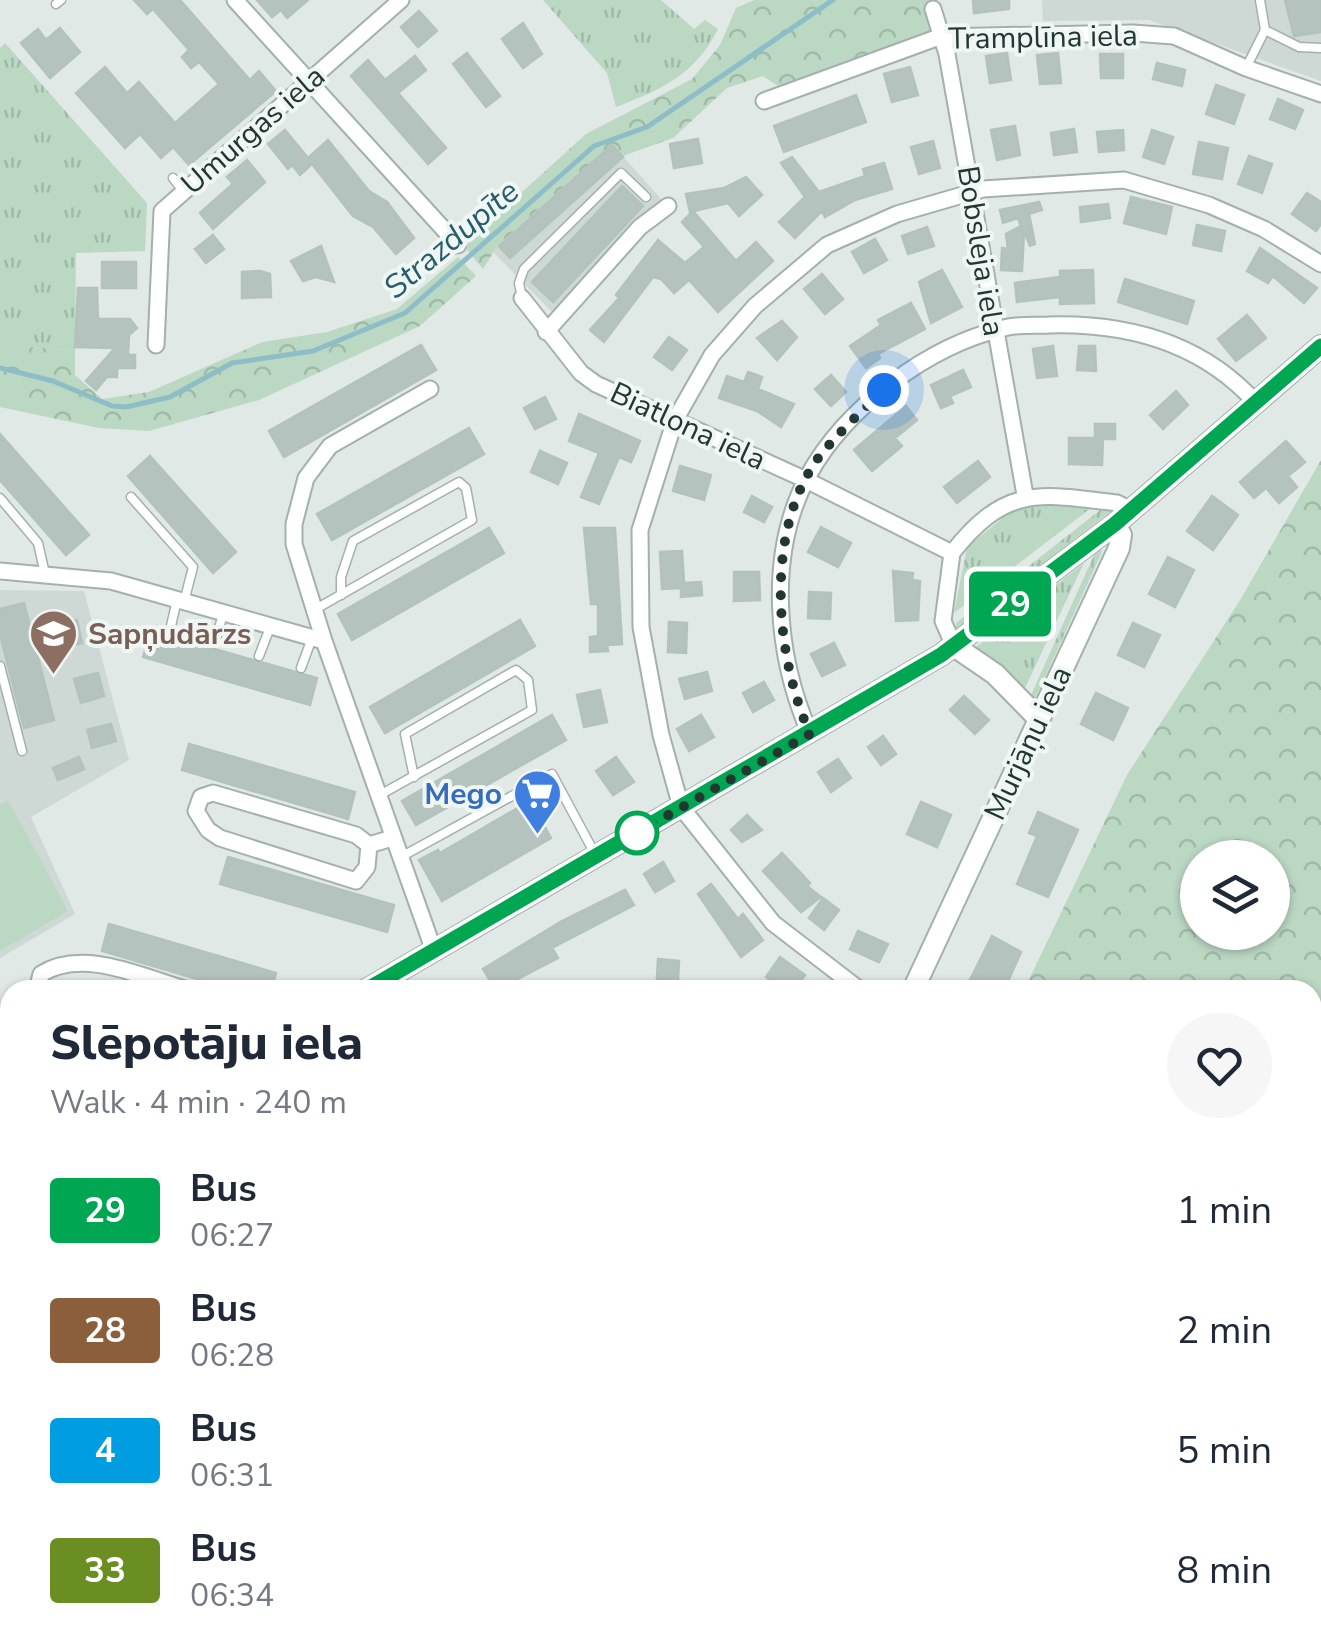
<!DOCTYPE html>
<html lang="en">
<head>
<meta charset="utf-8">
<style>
  body { margin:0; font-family:"Nunito Sans",sans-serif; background:#f6f6f7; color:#1f2937; height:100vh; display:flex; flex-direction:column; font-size:38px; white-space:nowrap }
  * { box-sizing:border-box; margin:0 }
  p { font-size:32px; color:#747a83 }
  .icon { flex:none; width:55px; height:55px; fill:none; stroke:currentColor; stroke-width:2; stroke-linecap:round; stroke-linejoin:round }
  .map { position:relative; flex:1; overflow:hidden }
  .panel { position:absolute; left:0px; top:980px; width:1322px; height:670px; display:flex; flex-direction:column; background:#fff; border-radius:30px 30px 0 0; box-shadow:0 2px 8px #0004 }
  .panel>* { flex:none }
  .badge { padding:0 20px; border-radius:8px; font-size:35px; line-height:65px }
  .buttons { position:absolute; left:1180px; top:840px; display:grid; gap:20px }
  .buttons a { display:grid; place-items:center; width:110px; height:110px; border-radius:50%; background:#fff; box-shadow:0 2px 8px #0004; font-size:50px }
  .you { position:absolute; width:50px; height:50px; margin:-25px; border:8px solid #fff; border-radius:50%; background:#1a73e8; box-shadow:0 0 0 15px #1a73e833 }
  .map>.badge { position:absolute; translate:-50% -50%; box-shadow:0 0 0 5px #fff }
  .round { display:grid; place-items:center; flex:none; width:105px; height:105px; border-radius:52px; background:#f6f6f7 }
  .overview { display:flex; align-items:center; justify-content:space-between; height:170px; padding:0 50px }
  h1 { font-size:48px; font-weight:800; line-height:75px }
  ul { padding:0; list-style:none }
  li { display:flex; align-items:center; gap:30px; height:120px; padding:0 50px }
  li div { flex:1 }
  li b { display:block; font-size:38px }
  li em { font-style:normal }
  li .badge { min-width:110px; font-weight:700; text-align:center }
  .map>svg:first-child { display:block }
  .built { fill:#ced8d4 }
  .grass { fill:url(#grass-tufts) }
  .forest { fill:url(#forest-crowns); fill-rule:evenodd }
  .park { fill:#bbd8c3 }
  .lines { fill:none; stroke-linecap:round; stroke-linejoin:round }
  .stream { stroke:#8dbec8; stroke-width:5 }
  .building { fill:#b5c3be; stroke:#b3c2bc; stroke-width:2.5 }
  .service-casing { stroke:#a3b0ac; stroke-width:11 }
  .minor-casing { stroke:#a3b0ac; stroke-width:19 }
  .tertiary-casing { stroke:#a3b0ac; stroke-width:24 }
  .service { stroke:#fff; stroke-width:8 }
  .minor { stroke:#fff; stroke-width:15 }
  .tertiary { stroke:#fff; stroke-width:20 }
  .line-casing { stroke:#fff; stroke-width:22 }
  .line { stroke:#00a651; stroke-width:15 }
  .walk { stroke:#223732; stroke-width:10; stroke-dasharray:0 18 }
  .stop-dot { fill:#fff; stroke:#00a651; stroke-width:5 }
  .labels { text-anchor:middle; stroke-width:8; stroke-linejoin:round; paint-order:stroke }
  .street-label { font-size:30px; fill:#223732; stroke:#f0f6f3 }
  .education-label { font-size:30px; font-weight:bold; fill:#785e54; stroke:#f0f6f3; text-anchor:start }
  .shop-label { font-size:30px; font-weight:bold; fill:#366cbe; stroke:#f0f6f3; text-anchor:end }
  .water-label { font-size:32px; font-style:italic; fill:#245e6c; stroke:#f0f6f3 }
</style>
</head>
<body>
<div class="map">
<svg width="1321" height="1650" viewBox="0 0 1321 1650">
  <defs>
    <pattern id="grass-tufts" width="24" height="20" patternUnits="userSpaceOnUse" patternTransform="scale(2.5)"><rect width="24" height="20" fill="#bbd8c3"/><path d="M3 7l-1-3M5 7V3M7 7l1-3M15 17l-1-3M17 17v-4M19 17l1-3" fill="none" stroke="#a0baa8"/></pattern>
    <pattern id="forest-crowns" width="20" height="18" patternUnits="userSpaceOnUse" patternTransform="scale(2.5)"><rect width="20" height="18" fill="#bbd8c3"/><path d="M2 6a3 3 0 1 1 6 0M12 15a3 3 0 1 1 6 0" fill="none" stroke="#a0baa8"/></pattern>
  </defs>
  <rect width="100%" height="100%" fill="#e0e9e5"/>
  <!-- built -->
  <path class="built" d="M1042 0H1321V81L1149 20 1043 21Z
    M612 144 662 200 554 314 492 251Z
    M0 590 84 591 129 760 31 817 75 914 0 958Z"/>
  <!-- grass -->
  <path class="grass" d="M543 0H661L694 29 705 20 718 29C696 74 661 90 616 107L607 73Z
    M5 43 147 203 145 251 76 253 75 351 29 347 0 335V48Z
    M1046 501 1091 508 954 613 967 547 1021 503Z
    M1104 507 1110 508V512L956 630V623Z
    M1101 549 1102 552 1034 701 1031 695 1094 555Z
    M1084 563 1025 688 979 653 977 646Z"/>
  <!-- forest -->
  <path class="forest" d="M754 0H933L928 2 932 30 778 86 763 76 727 88 673 138 581 171 498 245 483 269 467 250 469 240 586 134 692 79 720 45 736 8Z
    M458 257 476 276 420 326 259 400 149 431 99 428 0 407V335L30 347 75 351V375L102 399 149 392 262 342 327 332 397 309Z
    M1321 460V1650H750L755 1640H1312V990H1024L1127 775 1239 602ZM1198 858H1272V932H1198Z"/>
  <!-- park -->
  <path class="park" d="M8 800 68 911 0 951V805Z"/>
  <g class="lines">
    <!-- stream -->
    <path class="stream" d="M0 368 53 381 112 406 126 407 170 397 232 363 313 351 405 313 594 146 647 127 833 0"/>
  </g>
  <!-- building -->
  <path class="building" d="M134 0H180L250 80 259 71 276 91 189 165 173 147 161 158 140 134 125 148 76 93 105 67 127 93 139 82 175 123 219 84 199 62 191 68 182 57 189 50 153 9 147 14Z
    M257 0H308L287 18 281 10 272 17Z
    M973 0H1009V9L974 13Z
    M1285 0H1321V32L1294 36Z
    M419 11 437 31 418 47 401 27Z
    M523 23 542 54 523 68 502 39Z
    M60 28 80 52 50 78 21 43 38 29 46 40Z
    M467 53 500 96 486 107 453 64Z
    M1007 53 1011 80 990 83 986 56Z
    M1058 53 1061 83 1040 84 1037 55Z
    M1100 54H1123V78H1101Z
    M415 56 426 70 398 93 446 148 428 164 351 76 368 60 385 80Z
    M1157 63 1185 70 1182 86 1153 79Z
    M910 67 918 95 892 102 884 74Z
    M1216 85 1244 95 1234 124 1206 114Z
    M856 95 866 122 784 152 774 126Z
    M1278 99 1303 110 1295 129 1270 119Z
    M1015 126 1020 155 997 160 991 130Z
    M1074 129 1077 152 1054 155 1051 133Z
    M285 130 308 158 328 140 369 191 387 202 414 238 396 254 373 227 353 216 312 164 300 175 292 165 288 169 268 144Z
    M1123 130 1124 150 1099 152 1097 132Z
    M1152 130 1173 137 1164 164 1143 157Z
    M698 139 702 163 674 168 670 144Z
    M933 141 940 168 919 174 911 147Z
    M1199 142 1228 148 1222 179 1193 174Z
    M612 145 623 157 510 258 499 246Z
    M1249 156 1272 164 1262 193 1238 184Z
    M792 157 819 192 865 176 863 169 884 163 892 189 855 200 825 217 822 211 795 238 779 222 805 197 781 163Z
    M247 160 265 182 213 229 200 213 233 184 227 177Z
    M746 177 762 195 739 216 728 203 690 212 686 194 724 188Z
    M622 186 643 206 553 302 532 282Z
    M1307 193 1321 202V224L1316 231 1292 214Z
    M1131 197 1172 207 1166 234 1124 223Z
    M1039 202 1042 210 1029 214 1035 244 1030 246 1024 231 1022 271 1001 270 1002 248 1008 249 1006 234 1021 226 1018 218 1003 223 1000 210Z
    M1108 204 1110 218 1081 222 1080 207Z
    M693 211 736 261 756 242 773 261 718 312 689 280 674 293 661 279 653 277 604 342 590 330 619 298 616 295 658 240 685 263 704 247 682 222Z
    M1197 225 1225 231 1221 251 1193 245Z
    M927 227 934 246 908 254 902 236Z
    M213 235 224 249 206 263 195 249Z
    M875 239 887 260 864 273 852 252Z
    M321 246 334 282 316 277 303 281 291 261Z
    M1260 248 1317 288 1304 303 1273 276 1268 283 1247 271Z
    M102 262H136V288H102Z
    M942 270 962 307 931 323 919 282Z
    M1093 270 1094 303 1060 304V297L1017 302 1015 283 1060 277V271Z
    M260 271 270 274 271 297 242 298V272Z
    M822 274 843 299 825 314 804 289Z
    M1125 279 1194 301 1187 324 1118 302Z
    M78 288H97L98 319H130L137 328 129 335 128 355H135V368H117V377H107L96 390 86 381 115 348 75 347Z
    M911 303 925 329 878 354 880 358 866 368 850 346 881 325 878 320Z
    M1247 315 1266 338 1236 361 1218 339Z
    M782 321 797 337 777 360 757 338Z
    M669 337 687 350 672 370 654 357Z
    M421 345 436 370 284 457 269 431Z
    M1053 346 1057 376 1037 378 1033 349Z
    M1079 346H1095L1096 371 1077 370Z
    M963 370 971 387 950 396 953 403 941 408 931 385Z
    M748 372 762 377 758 389 794 404 781 427 757 411 719 398 727 376 744 382Z
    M831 375 846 392 831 406 815 389Z
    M1176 391 1188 405 1163 429 1150 415Z
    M545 397 556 419 535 429 524 408Z
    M906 406 917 420 895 438 902 446 872 471 854 450Z
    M579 414 640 441 631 462 619 457 599 504 581 497 599 453 569 441Z
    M1095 424H1115V439H1103L1102 465 1069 464V438H1095Z
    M469 428 484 454 332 540 317 514Z
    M0 434 89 535 66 555 0 480Z
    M1286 441 1305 462 1288 476 1297 487 1279 503 1266 488 1254 498 1240 482Z
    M540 451 567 463 558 484 531 472Z
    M150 456 236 552 213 573 128 476Z
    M978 461 990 477 957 503 944 487Z
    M680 466 711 475 704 500 673 491Z
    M752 496 772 507 764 522 744 512Z
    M1212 496 1238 515 1213 550 1187 531Z
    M821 527 851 543 838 567 808 552Z
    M489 528 504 553 352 640 338 614Z
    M584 528H615L622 644 607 645 608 651 590 652V637L598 636V604H591Z
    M682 551 684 583 701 582 702 595 681 597V588L662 589 660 552Z
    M1168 557 1194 570 1175 607 1149 594Z
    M893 571 913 573 912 580 920 581 918 620 896 621Z
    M734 572H759L760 600 734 601Z
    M809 592 831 593 830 619 808 618Z
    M24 603 54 720 24 728 0 634V609Z
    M77 620 82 643 66 647 60 623Z
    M520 620 535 646 385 733 370 707Z
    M669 622 687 623 686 653 668 652Z
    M1133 623 1160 635 1144 667 1118 655Z
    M151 631 317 678 310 705 143 657Z
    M834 643 845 665 822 676 811 654Z
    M707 672 712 691 685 699 679 679Z
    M98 673 104 696 81 703 74 679Z
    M764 682 774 700 753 712 743 693Z
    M600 690 607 722 584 727 577 695Z
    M1096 693 1128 708 1113 740 1081 724Z
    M964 696 989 720 975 734 950 710Z
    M552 715 566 740 416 825 402 801Z
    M701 715 714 737 689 751 677 729Z
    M111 724 116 741 92 748 87 730Z
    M883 736 896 754 881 765 868 747Z
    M189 744 355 792 348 819 182 770Z
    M79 757 84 769 58 780 53 768Z
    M616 757 634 782 613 795 596 771Z
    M838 759 851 778 831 792 818 772Z
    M530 801 551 838 442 901 419 860 438 850 440 853Z
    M921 802 951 815 937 847 907 834Z
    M1038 812 1078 830 1048 897 1017 884 1037 836 1029 833Z
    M747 815 762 830 742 842 731 830Z
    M782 853 810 883 807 886 821 897 801 912 763 871Z
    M228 857 394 905 387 932 220 884Z
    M663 862 674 881 655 892 644 874Z
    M711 884 738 919 743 914 763 940 741 957 698 894Z
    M625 890 634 905 552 948 558 958 496 990 483 969 562 921Z
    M823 898 839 910 824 930 809 918Z
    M109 924 276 973 271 990H234L102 951Z
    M858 931 888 944 879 962 850 949Z
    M992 936 1021 952 1004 990H965Z
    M780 957 805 975 794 990H783L766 977Z
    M658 959 679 961 678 981 657 979Z"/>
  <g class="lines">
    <defs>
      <path id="service" d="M56 4 61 0
        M1265 30 1299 47 1321 48
        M1246 68 1265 30 1260 0
        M173 178 183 191
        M522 298 519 283 524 269 621 173 646 197
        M131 497 193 567 185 598
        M0 498 38 543 45 574
        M314 610 472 520 466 488 459 482 353 541 341 577V595
        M170 630 177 600
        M215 643 224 610
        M259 656 271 625
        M0 666 22 751
        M301 668 312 638
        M378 796 532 710 528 680 516 670 405 734 414 777
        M399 858 552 774 595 854
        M0 1198 10 1218
        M0 1604 10 1614
        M128 1640 133 1650
        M0 1641 10 1636"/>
      <path id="minor" d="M235 0 458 245
        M933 9 947 54 1025 495
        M764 101 939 37 1133 33 1174 36 1246 68 1321 94
        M522 298 581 373 596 384 806 480 952 553
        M546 332 640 227 668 206
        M156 345 162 211 401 0
        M430 389 330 446 306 478 294 524V544L324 641 434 951
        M0 571 111 581 324 641
        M954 646 943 621 952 553C1006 484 1040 494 1117 503L1131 510
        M810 734C776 656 766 555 808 476 846 407 928 346 1004 328 1018 324 1035 326 1049 325 1127 323 1202 343 1256 403
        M369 845 356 835 213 793 201 797 196 811 208 830 220 838 356 881 367 867 369 845 392 838
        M37 990 41 974C84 947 144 978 188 990
        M860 990 773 923 700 831 681 807 661 735 641 627 640 530 675 420 712 355 755 306 827 245 897 214 983 189 1124 180 1209 205 1264 229 1321 264
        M0 1549 10 1568
        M46 1640 51 1650
        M342 1640 347 1650"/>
      <path id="tertiary" d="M954 646 995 674 1039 719
        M366 990 941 655 1115 524 1321 346
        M913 990 1119 548 1121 535 1115 524
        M0 1197 10 1192
        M606 1650 611 1640"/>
    </defs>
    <!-- service casing -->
    <use href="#service" class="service-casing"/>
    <!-- minor casing -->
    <use href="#minor" class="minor-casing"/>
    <!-- tertiary casing -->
    <use href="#tertiary" class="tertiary-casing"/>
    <!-- service -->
    <use href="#service" class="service"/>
    <!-- minor -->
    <use href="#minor" class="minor"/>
    <!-- tertiary -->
    <use href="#tertiary" class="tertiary"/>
  </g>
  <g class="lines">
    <defs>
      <path id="line" d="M366 990 941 655 1115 524 1321 346"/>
    </defs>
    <!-- line casing -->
    <use href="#line" class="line-casing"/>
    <!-- line -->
    <use href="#line" class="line"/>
    <!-- walk -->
    <path class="walk" d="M637 833 810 734C775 655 764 531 819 457 838 433 862 411 884 390"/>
  </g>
  <!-- icons -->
  <defs>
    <symbol id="school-pin" viewBox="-11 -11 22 30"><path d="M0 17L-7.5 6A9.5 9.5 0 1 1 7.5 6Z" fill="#8d6e63" stroke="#f0f6f3"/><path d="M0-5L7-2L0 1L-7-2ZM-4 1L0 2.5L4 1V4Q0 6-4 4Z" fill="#fff"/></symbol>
    <symbol id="supermarket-pin" viewBox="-11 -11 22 30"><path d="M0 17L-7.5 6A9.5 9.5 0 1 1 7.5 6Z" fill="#3f7fe0" stroke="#f0f6f3"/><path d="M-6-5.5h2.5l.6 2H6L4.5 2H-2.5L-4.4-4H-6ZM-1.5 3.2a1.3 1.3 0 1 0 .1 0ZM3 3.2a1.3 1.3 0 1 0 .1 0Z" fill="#fff"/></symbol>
  </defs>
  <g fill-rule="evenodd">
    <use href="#school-pin" x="26" y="606" width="55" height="75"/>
    <use href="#supermarket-pin" x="510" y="766" width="55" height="75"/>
  </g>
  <!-- markers -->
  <circle class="stop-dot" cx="637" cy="833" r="20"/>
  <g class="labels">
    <!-- street labels -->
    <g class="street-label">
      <text transform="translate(1043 37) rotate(-1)" y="10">Tramplīna iela</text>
      <text transform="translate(253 130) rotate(-41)" y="10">Umurgas iela</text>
      <text transform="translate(981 251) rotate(81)" y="10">Bobsleja iela</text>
      <text transform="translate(688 426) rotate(25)" y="10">Biatlona iela</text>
      <text transform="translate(1028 743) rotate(-65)" y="10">Murjāņu iela</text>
    </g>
    <!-- education labels -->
    <g class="education-label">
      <text x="88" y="644">Sapņudārzs</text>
    </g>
    <!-- shop labels -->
    <g class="shop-label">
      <text x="502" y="804">Mego</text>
    </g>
    <!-- water labels -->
    <g class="water-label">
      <text transform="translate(451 239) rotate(-40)" y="11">Strazdupīte</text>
    </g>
  </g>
</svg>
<div class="buttons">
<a><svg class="icon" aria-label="layers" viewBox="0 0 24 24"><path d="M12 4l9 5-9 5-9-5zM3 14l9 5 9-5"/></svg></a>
</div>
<div class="you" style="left:884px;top:390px"></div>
<b class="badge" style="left:1010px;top:604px;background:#00a651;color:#fff">29</b>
<section class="panel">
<div class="overview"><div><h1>Slēpotāju iela</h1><p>Walk · 4 min · 240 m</p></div><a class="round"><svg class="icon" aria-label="heart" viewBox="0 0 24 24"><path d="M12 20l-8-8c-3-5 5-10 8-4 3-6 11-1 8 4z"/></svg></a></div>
<ul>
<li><span class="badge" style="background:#00a651;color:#fff">29</span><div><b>Bus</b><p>06:27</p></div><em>1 min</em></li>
<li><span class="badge" style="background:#8b5e3c;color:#fff">28</span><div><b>Bus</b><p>06:28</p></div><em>2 min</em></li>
<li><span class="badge" style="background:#009de0;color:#fff">4</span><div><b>Bus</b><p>06:31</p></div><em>5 min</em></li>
<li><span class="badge" style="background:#6b8e23;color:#fff">33</span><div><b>Bus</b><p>06:34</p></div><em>8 min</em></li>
</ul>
</section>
</div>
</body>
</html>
